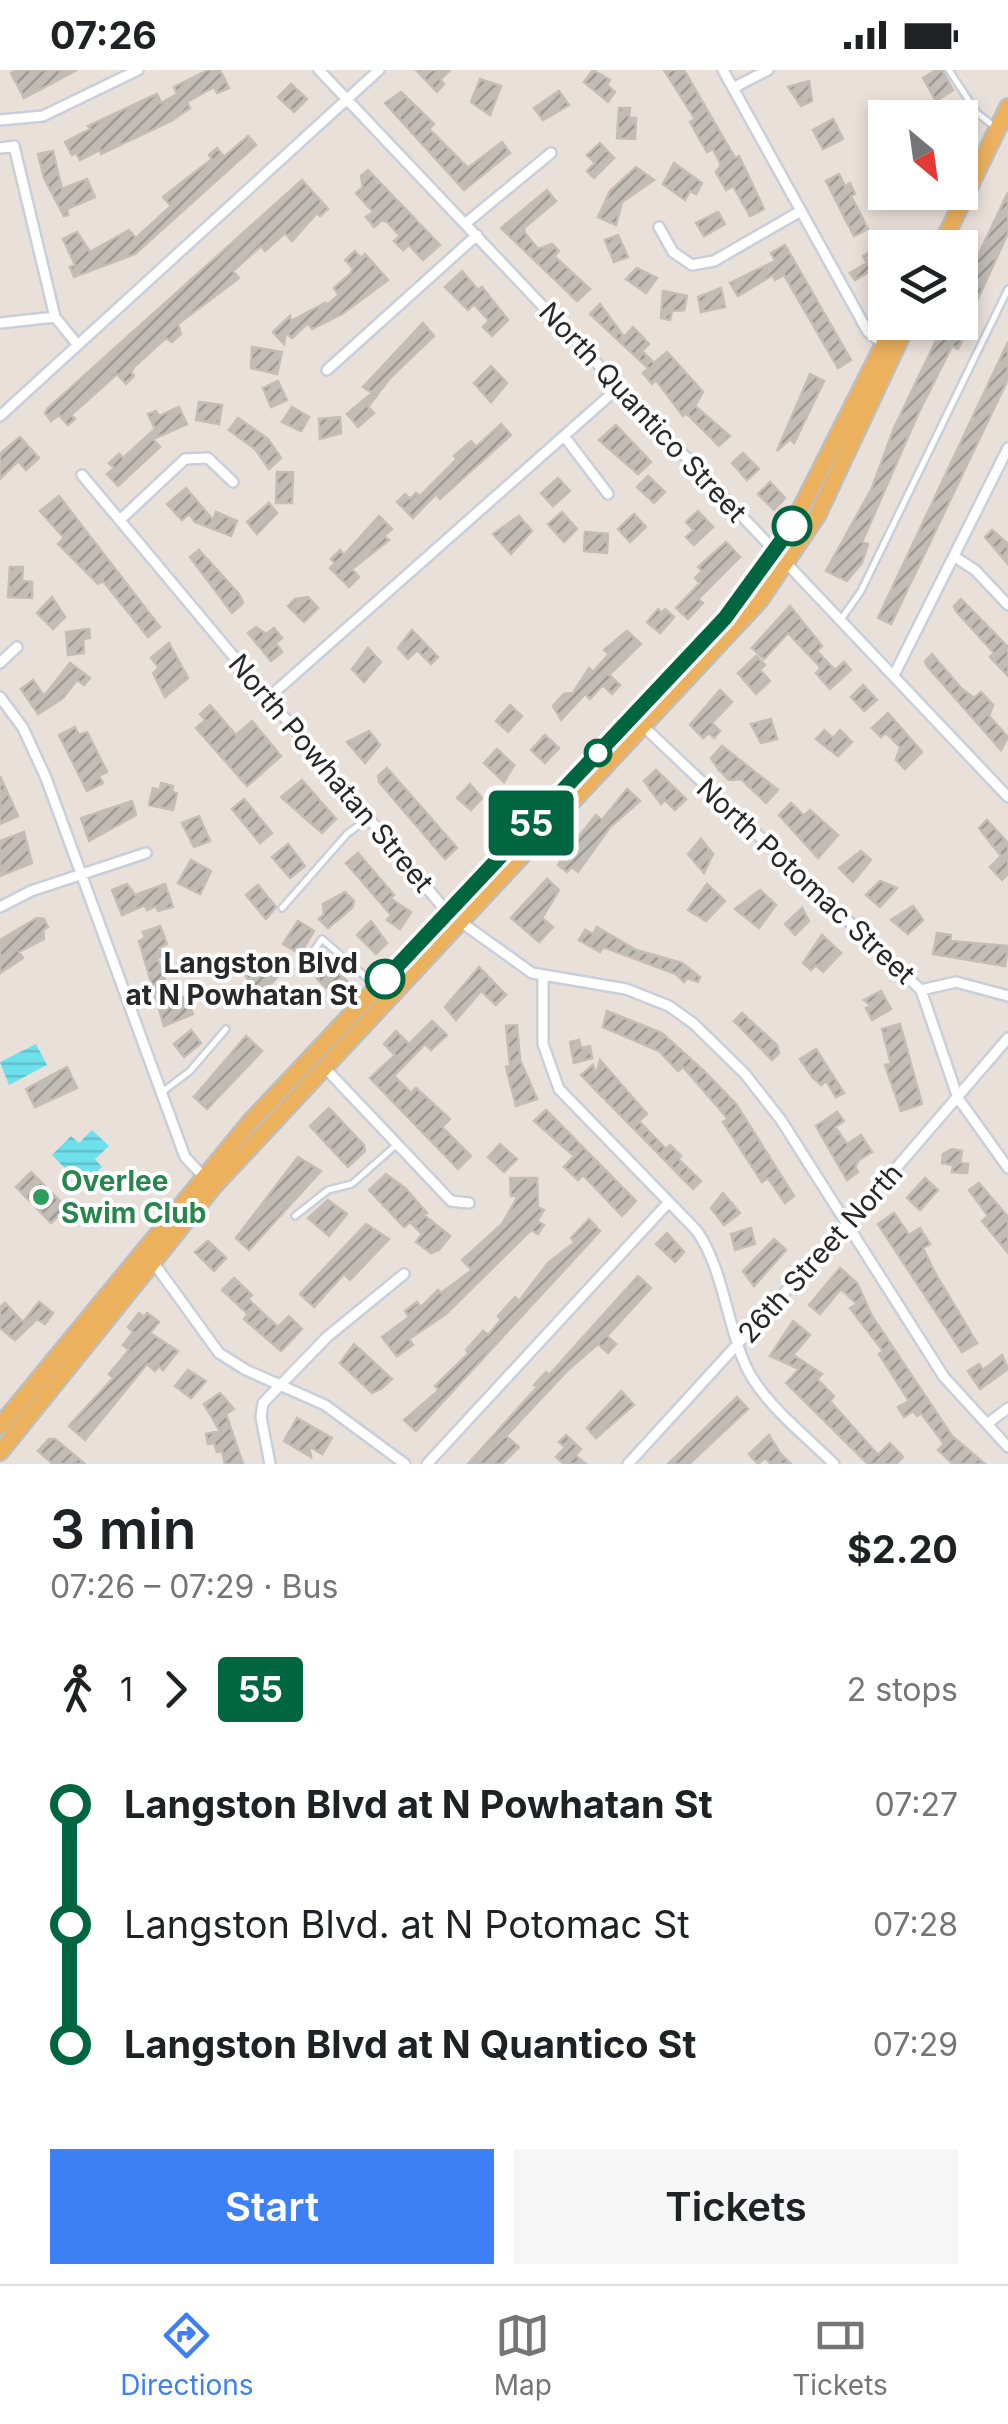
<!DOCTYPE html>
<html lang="en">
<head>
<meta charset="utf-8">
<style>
  body { margin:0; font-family:Inter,sans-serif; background:#f6f6f6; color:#202124; height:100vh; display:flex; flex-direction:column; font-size:38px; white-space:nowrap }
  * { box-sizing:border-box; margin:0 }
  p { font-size:32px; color:#757577 }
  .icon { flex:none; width:55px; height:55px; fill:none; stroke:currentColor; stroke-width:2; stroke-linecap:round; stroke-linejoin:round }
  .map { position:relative; height:1394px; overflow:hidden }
  .panel { display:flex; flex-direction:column; background:#fff; flex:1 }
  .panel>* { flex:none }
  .badge { padding:0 20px; border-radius:8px; font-size:35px; line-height:65px }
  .needle { width:65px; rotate:151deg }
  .fabs { position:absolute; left:868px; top:30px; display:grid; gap:20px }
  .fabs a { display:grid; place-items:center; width:110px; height:110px; border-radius:0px; background:#fff; box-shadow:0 5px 15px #0003; font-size:50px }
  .map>.badge { position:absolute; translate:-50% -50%; box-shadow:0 0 0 5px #fff }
  .legs { display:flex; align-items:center; gap:15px; height:110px; padding:0 50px; font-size:32px }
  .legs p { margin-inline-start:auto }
  .headline { display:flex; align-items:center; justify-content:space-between; height:170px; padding:0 50px }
  h1 { font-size:55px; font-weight:600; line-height:75px }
  .primary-button { display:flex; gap:20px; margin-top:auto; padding:20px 50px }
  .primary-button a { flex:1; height:115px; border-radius:0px; background:#3d80f5; color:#fff; font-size:40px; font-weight:600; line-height:115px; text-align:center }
  .primary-button a+a { background:#f6f6f6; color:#202124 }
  ul { padding:0 50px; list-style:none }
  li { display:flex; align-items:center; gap:35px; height:120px; font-size:38px }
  li i { display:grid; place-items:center; width:15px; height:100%; margin:0 12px; background:currentColor }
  li i::after { content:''; width:25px; height:25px; margin:-12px; border:8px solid; border-radius:50%; background:#fff }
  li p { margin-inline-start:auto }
  li:first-child i { background:linear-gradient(#0000 50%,currentColor 0) }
  li:last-child i { background:linear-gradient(currentColor 50%,#0000 0) }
  .status { display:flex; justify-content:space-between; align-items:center; height:70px; padding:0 50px; background:#fff; direction:ltr }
  .status svg { height:28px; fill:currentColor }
  .dock { display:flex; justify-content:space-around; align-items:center; height:140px; border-top:2px solid #e0e0e0; background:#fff; font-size:28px; color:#757577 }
  .dock a { display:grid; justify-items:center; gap:5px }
  .dock .active { color:#3d80f5 }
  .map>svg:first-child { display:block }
  .water { fill:url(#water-rules) }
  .building { fill:url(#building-hatch); stroke:#c5bcb4; stroke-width:2.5 }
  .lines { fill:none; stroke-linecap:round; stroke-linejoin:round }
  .service-casing { stroke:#c8cfda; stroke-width:10 }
  .minor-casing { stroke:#c8cfda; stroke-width:14 }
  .primary-casing { stroke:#bebebe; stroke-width:20 }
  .service { stroke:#fff; stroke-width:5 }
  .minor { stroke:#fff; stroke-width:9 }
  .primary { stroke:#ecb15d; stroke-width:15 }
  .line-1-casing { stroke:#fff; stroke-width:22 }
  .line-1 { stroke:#006641; stroke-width:15 }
  .stop-1-dot { fill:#fff; stroke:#006641; stroke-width:5 }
  .leisure-dot { fill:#2e9e5b; stroke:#fff; stroke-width:4 }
  .labels { text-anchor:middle; stroke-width:8; stroke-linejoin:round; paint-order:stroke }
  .street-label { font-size:28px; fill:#282828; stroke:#fff }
  .stop-label { font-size:28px; font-weight:bold; fill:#282828; stroke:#fff; text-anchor:end }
  .leisure-label { font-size:28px; font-weight:bold; fill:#27864d; stroke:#fff; text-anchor:start }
</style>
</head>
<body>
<div class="status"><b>07:26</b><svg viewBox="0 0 49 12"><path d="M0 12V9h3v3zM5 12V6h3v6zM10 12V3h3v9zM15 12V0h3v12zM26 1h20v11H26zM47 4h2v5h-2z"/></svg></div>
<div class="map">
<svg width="1008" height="1394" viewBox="0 0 1008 1394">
  <defs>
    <pattern id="water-rules" width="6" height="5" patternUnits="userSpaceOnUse" patternTransform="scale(2.5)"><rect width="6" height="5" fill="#6ee0eb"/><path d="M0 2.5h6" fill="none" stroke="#5fc0ca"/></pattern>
    <pattern id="building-hatch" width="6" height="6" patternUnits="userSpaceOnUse" patternTransform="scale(2.5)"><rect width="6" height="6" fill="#c2bcb6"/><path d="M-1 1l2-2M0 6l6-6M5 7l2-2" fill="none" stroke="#9e9994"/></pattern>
  </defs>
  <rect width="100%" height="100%" fill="#eae0da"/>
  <!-- water -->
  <path class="water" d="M36 974 47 995 9 1015 0 992Z
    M92 1060 109 1076 95 1089 102 1097 82 1116 52 1085 71 1066 79 1073Z"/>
  <!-- building -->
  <path class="building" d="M17 0H77L24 28 11 3Z
    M208 0H220L229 18 217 23 214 17 187 32 190 38 171 51 101 84 100 80 80 90 76 83 72 85 65 72 90 59 88 56 157 24 161 33 177 24 174 17Z
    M416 0H450L440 10 444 14 437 22Z
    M593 0 610 10 607 15 615 22 608 32 584 12Z
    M664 0H684L735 88 739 86 764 139 750 146 733 116 726 120 716 102 721 95 713 79 707 82 690 52 695 49Z
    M936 0H942L953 20 936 31 923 8Z
    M480 9 501 16 490 45 471 32Z
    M809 11 812 31 801 36 788 17Z
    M291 14 307 29 294 42 278 27Z
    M559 21 569 35 543 50 534 38Z
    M401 22 434 54 429 59 468 98 502 72 510 83 464 120 385 33Z
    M619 38H630L629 48H636L635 69 617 68Z
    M833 49 843 69 823 79 813 60Z
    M248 66 256 75 135 184 74 207 70 197 75 195 63 169 77 162 90 182 129 160 136 168 171 136 163 127 212 89 209 85 217 78 224 87Z
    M600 73 614 88 594 108 587 101 595 93 587 85Z
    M53 81 62 119 87 109 95 127 67 139 68 145 64 146 44 108 38 84Z
    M674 93 702 113 696 124 690 121 685 130 663 114Z
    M636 97 654 110 622 132 616 155 598 147 610 121Z
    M368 100 440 175 423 190 409 175 403 180 394 171 400 166 387 152 382 150 374 157 366 147 373 142 356 123 363 117 361 106Z
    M839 104 845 116 850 113 855 124 851 126 868 159 854 166 826 111Z
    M302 110 328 139 320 146 317 143 292 171 285 163 265 181 261 176 233 201 239 208 178 254 181 264 172 272 166 268 135 296 131 302 134 306 126 314 117 304 71 345 75 349 68 355 59 345 51 351 45 343 48 338Z
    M547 120 556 131 524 158 525 163 538 179 552 174 559 181 554 186 590 219 577 231 501 158Z
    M1008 122V163L969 248 960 244 962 210 968 199 971 201Z
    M718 142 725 154 704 166 696 153Z
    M618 165 628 187 614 192 605 170Z
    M785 175 851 290 838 298 784 205 775 210 773 205 738 226 730 213 775 191 771 183Z
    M877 178H885V192L855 210 850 203 867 193 863 186Z
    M355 181 361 188 365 184 388 210 342 244 312 259 308 253 292 268 286 263 284 274 273 262 290 246 291 251 325 233 324 237 339 225 334 218 351 203 353 198 345 190Z
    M637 198 657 208 646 223 626 209Z
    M462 201 478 220 482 217 508 250 492 266 483 257 489 251 474 234 468 240 445 217Z
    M721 218 725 237 701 242 698 227Z
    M663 221 687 226 684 240 672 241 670 250 661 248Z
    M600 234 624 267 633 257 649 274 642 281 654 293 667 282 703 322 695 336 730 366 719 376 686 343 683 346 656 310 652 314 643 303 648 298 590 244Z
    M945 252H963L956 268 962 271 958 279 952 276 918 344 862 472 868 474 862 493 847 511 826 501 872 418 894 358Z
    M423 253 434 266 390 308 368 337 374 343 358 357 347 344 372 323 363 317Z
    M1008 272V309L891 554 878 548Z
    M252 277 282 282 277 304 251 298Z
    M491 296 507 313 491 332 474 313Z
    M810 304 824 311 794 373 790 369 777 381Z
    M278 311 287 330 271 337 263 318Z
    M199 332 222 335 219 354 196 350Z
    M179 337 187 354 153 369 160 377 118 416 107 404 114 398 109 393 119 384 123 388 155 359 148 344 156 341 159 346Z
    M292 337 309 347 301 361 282 352Z
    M340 347 341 363 320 369 319 349Z
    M238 348 268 369 281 388 269 399 255 379 229 360Z
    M501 354 511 365 440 429 436 424 413 448 397 432 405 424 410 429 416 423 420 426 457 389 454 386 471 371 476 377Z
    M616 355 651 392 638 404 599 370Z
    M20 367 39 388 26 400 18 391 0 409V384Z
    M743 383 759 399 747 410 732 393Z
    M277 402H293L292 433H276Z
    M648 406 665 422 654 433 637 417Z
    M558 408 570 421 553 436 541 423Z
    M770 412 785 428 774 440 758 424Z
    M186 418 213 450 216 442 237 451 231 466 195 452 189 444 182 450 167 434Z
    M59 426 160 557 148 567 103 511 98 514 58 474 64 468 40 441Z
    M269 433 277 443 257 464 247 452Z
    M698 441 713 457 694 475 686 467 694 460 686 452Z
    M562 442 577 459 564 472 548 454Z
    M634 444 646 457 630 472 618 459Z
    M379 446 392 459 384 466 389 470 352 499 359 507 349 517 330 498 335 493 331 489 340 480 344 485Z
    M519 446 532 461 511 484 493 464Z
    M992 460 1008 474V494L985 467Z
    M585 462 608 464 607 483 584 481Z
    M726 472 740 487 698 529 703 533 688 549 676 538 700 513 695 508 702 501 698 497Z
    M199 480 239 524 243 533 232 543 190 487Z
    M10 497H23L22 511 32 512V528L8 527Z
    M52 527 65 547 53 559 37 543Z
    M308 527 318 538 304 552 288 536 295 529Z
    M961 529 1008 577V606L990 587 994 583 956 541 954 536Z
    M790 536 822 576 817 581 835 600 844 592 851 600 830 619 816 603 821 598 788 563 764 589 752 578Z
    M658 539 662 543 665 539 674 547 660 563 647 552Z
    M256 557 266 564 274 558 282 568 276 573 282 582 271 591 248 563Z
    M89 559 90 568 83 569 84 583 68 585 66 562Z
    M412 560 438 587 431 594 417 580 408 589 398 578Z
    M627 561 641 574 609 605 620 615 612 624 603 615 590 629 585 624 561 650 553 636 564 624 573 623 589 598 593 602 609 584 604 580Z
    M169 573 188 608 165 627 153 603 159 598 151 588Z
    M368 578 381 592 364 612 352 599Z
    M932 584 961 618 974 628 981 622 993 635 989 646 1008 667 1001 680 927 596 925 591Z
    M756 586 765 595 760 600 770 611 756 624 738 603Z
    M70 593 90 608 84 615 77 610 63 628 38 644 21 619 33 610 44 626Z
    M863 615 877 630 864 641 851 627Z
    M720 620 732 632 712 653 720 661 714 668 709 663 703 668 690 655Z
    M210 635 236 665 252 651 281 686 247 716 196 658 205 650 200 644Z
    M510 635 522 646 508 662 496 651Z
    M888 643 922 682 905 699 896 690 900 677 886 663 881 667 872 658Z
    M771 649 777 669 761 673 751 654Z
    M75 657 79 665 87 662 107 702 99 706 103 713 87 721 59 665Z
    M824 660 833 668 840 660 852 672 838 686 816 669Z
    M369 661 380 675 365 693 347 672Z
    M545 665 559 678 545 693 531 680Z
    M722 676 778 720 766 733 741 709 729 710 719 700 711 688Z
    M497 679 514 695 504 712 484 693Z
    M387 698 457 778 445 789 379 712 378 706Z
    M656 700 686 729 675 740 665 730 661 734 644 711Z
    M0 706 18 746 0 754Z
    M302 710 336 749 322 763 281 727Z
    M161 713 173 716 172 722 177 723 173 740 149 735 153 718 160 720Z
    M470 714 482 728 471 740 457 728Z
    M627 719 640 731 610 757 578 802 572 797 567 802 558 795 564 785 596 745 602 750Z
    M244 729 272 763 260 773 232 739Z
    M132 731 136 745 89 771 81 748Z
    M791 733 804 746 810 740 838 765 818 788 779 745Z
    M199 746 210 771 194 777 182 753Z
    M987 750 1008 773V804L1002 810 990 797 1001 786 979 758Z
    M24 762 32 793 0 806V771Z
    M701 769 713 784 704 803 688 784Z
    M288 774 305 796 290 808 272 787Z
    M861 781 871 790 853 812 839 798Z
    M358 783 394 825 390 828 411 842 400 859 387 850 391 845 346 793Z
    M191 790 211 801 200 824 178 813Z
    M547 809 559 820 542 848 553 857 539 872 511 848Z
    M880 811 897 818 880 837 866 825Z
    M127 814 135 825 165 814 173 837 158 841 156 836 147 840 145 835 122 845 112 820Z
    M707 814 725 831 706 851 688 840Z
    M258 815 276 837 266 849 246 825Z
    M760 820 776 835 759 858 735 839Z
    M345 822 354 831 352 838 328 858 319 849 324 844 323 834Z
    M913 836 923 850 908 864 891 850Z
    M802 838 809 851 795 865 785 854Z
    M37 848 44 849 48 857 43 860 44 869 19 882 23 888 0 903V870Z
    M298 851 314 861 300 884 283 874Z
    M371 851 387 873 376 884 357 865Z
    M160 856 167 874 159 878 162 886 157 888 173 931 186 926 193 944 164 956 139 871 145 868 143 862Z
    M597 857 636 880 682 893 700 907 698 912 687 908 684 912 676 904 603 877 600 882 579 870 585 860 593 864Z
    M937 863 951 865 950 871 1008 876 1005 896 933 884Z
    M822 865 841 883 823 902 816 895 811 900 803 893Z
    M257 888 278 906 260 926 244 903Z
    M331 895 350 914 337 928 317 909Z
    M479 897 506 925 496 935 481 921 456 950 445 937Z
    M881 921 891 939 872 950 866 938 871 936 864 930Z
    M607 941 662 963 705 1002 736 1034 794 1126 785 1133 768 1108 762 1112 723 1052 728 1049 683 997 678 1001 659 981 603 957Z
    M742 943 777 975 779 983 772 990 734 951Z
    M432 951 447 965 431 980 425 974 394 1006 411 1023 416 1018 450 1049 442 1057 471 1086 458 1099 370 1008 395 985 384 974 396 961 409 974Z
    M900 954 922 1034 901 1041 885 995 891 994 882 959Z
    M517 955 520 990 537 1029 516 1036 506 997 510 996 506 956Z
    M191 960 201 973 184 987 174 974Z
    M246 966 262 981 207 1039 194 1027Z
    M579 970 581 978 590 976 592 988 574 993 570 972Z
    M816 979 844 1023 836 1027 826 1011 821 1015 813 1008 800 989Z
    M600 990 647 1044 639 1051 666 1079 670 1075 681 1086 678 1089 701 1111 693 1119 581 1005 593 995 596 1005Z
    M67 997 77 1018 35 1037 26 1019Z
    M329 1038 364 1075 365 1081 348 1097 310 1056Z
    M546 1040 636 1131 622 1146 583 1105 578 1110 564 1097 574 1086 534 1051Z
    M837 1042 844 1051 835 1057 847 1074 861 1065 872 1082 859 1090 855 1097 858 1102 847 1110 816 1056Z
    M500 1074 517 1089 504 1102 488 1087Z
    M952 1079 962 1081 960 1093 968 1094 967 1103 952 1102 953 1095 942 1093 943 1084Z
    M298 1087 321 1101 249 1180 236 1168Z
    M31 1102 67 1138 51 1153 16 1117Z
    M386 1104 405 1118 427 1143 424 1145 450 1166 439 1180 431 1183 416 1172 422 1164 410 1152 404 1157 369 1120Z
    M510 1108H537L538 1137 544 1140 537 1151 544 1155 538 1164 531 1160 446 1244 409 1269 413 1275 397 1286 382 1267 409 1247 405 1241 417 1232 421 1237 438 1220 441 1223 472 1200 462 1190 502 1154 518 1126H511Z
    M925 1108 938 1120 920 1140 907 1128Z
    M979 1113 1008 1147V1183L982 1151 988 1146 969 1120Z
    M723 1123 740 1143 724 1155 711 1138Z
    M328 1130 347 1144 329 1166 308 1148Z
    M894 1143 909 1165 920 1158 930 1174 923 1178 935 1203 977 1273 962 1282 878 1154Z
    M589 1149 600 1161 416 1361 404 1350 439 1320 435 1316 469 1283 466 1280 483 1261 488 1265 501 1250 498 1246 515 1227 519 1231 548 1193 575 1172 571 1168Z
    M366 1154 389 1169 350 1210 344 1204 314 1237 300 1224Z
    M751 1158 755 1174 735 1180 731 1164Z
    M667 1163 684 1182 675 1192 656 1174Z
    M774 1169 786 1180 754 1216 743 1201Z
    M208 1171 226 1188 214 1201 195 1182Z
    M840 1198 857 1213 872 1246 952 1366 985 1394H953L938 1380 944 1374 921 1343 917 1346 913 1341 904 1347 898 1337 909 1331 879 1284 883 1281 850 1238 857 1234 841 1219 820 1244 809 1235Z
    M638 1206 651 1218 607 1266 616 1274 608 1283 598 1274 568 1300 506 1366 519 1377 502 1394H468L537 1317 534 1315 546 1302 549 1305Z
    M234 1208 252 1225 248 1229 278 1257 289 1246 302 1259 281 1281 244 1249 248 1244 222 1220Z
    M39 1232 53 1243 45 1254 37 1249 15 1270 0 1258V1237L5 1233 23 1252Z
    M139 1243 144 1247 147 1243 159 1252 150 1263 178 1281 163 1300 159 1296 155 1301 147 1294 85 1370 69 1356 113 1308 109 1304 129 1280 123 1275 133 1262 128 1257Z
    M793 1251 810 1265 793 1285 822 1304 817 1309 834 1326 830 1331 878 1385 890 1373 903 1387 896 1394H868L786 1313 799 1299 770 1286Z
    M354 1274 392 1309 382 1318 372 1323 340 1293Z
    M1002 1285 1008 1299 980 1319 968 1301 979 1294 983 1300Z
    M188 1300 206 1311 191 1328 175 1316Z
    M621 1321 634 1335 596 1368 587 1358Z
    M220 1323 234 1339 226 1344 243 1394H225L222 1381 217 1382 214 1373 208 1374 206 1364 220 1361 204 1334Z
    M737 1327 748 1339 689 1394H668Z
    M297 1348 332 1368 322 1384 309 1376 311 1387 284 1371Z
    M566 1365 581 1379 575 1385 586 1394H564L556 1387 565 1377 559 1372Z
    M769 1365 780 1383 791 1394H771L765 1388 758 1394 749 1384Z
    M49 1369H55L85 1394H53L38 1381Z"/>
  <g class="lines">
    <defs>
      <path id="service" d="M949 0 977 43 995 57
        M842 548 861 521 1008 219
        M282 838 347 764 367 749
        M300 900 322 869 375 915
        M161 1023 190 1001 226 959
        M295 1146 328 1120 352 1114 395 1076"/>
      <path id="minor" d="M319 0 1008 727
        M723 0 868 262 886 276
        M733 18 768 0
        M0 50 43 46 138 0
        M0 78 14 76 55 247 77 274
        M466 153 551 83
        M659 157 673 182 692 195 714 191 799 142
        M0 253 55 247
        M327 300 477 165
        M0 346 379 0
        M564 366 608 424
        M82 405 447 842 532 903 626 919 669 936 694 954 745 1004 781 1050 944 1307 1008 1377
        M122 448 185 389 208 388 233 412
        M955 487 975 500 1008 535
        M0 593 17 577
        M894 605 1008 378
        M0 627 23 658 46 708 185 1087 206 1109
        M268 628 618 318
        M642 655 921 920 958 1028 1008 1098
        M0 837 31 821 146 783
        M543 905V974L559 1019 697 1161C722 1198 726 1246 742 1287 757 1329 803 1363 834 1394
        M921 920 956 912 1008 926
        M324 997 451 1131 469 1133
        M153 1192 219 1283 246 1300 325 1335 405 1394
        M987 1354 1008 1338
        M270 1394 261 1347 263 1333 327 1267 404 1204
        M427 1394 669 1132
        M628 1394 860 1140 1008 968"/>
      <path id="primary" d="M940 178 1008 37
        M0 1356 250 1052 725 548 792 456 895 252
        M0 1382 214 1116 760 530 817 446 908 252"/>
    </defs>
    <!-- service casing -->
    <use href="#service" class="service-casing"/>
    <!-- minor casing -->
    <use href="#minor" class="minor-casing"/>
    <!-- primary casing -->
    <use href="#primary" class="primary-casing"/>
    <!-- service -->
    <use href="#service" class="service"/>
    <!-- minor -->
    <use href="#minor" class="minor"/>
    <!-- primary -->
    <use href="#primary" class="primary"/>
  </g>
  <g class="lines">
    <defs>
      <path id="line-1" d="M385 909 725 548 792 456"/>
    </defs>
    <!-- line-1 casing -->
    <use href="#line-1" class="line-1-casing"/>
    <!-- line-1 -->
    <use href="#line-1" class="line-1"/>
  </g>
  <!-- markers -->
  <g class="stop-1-dot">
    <circle cx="792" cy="456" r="18"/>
    <circle cx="598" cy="683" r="12"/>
    <circle cx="385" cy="909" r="18"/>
  </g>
  <circle class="leisure-dot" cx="41" cy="1127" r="10"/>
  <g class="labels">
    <!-- street labels -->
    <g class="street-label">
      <text transform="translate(643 342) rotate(47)" y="10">North Quantico Street</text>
      <text transform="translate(331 703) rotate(50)" y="10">North Powhatan Street</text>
      <text transform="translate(806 811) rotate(43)" y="10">North Potomac Street</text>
      <text transform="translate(820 1183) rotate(-48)" y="10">26th Street North</text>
    </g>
    <!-- stop labels -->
    <g class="stop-label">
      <text x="358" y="903">Langston Blvd<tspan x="358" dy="32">at N Powhatan St</tspan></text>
    </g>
    <!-- leisure labels -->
    <g class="leisure-label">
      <text x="61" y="1121">Overlee<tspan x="61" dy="32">Swim Club</tspan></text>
    </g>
  </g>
</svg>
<div class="fabs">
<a><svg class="needle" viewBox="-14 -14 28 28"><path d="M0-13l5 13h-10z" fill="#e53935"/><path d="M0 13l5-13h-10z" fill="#757577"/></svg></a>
<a><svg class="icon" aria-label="layers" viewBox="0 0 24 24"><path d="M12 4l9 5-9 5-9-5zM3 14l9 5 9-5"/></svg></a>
</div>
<b class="badge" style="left:531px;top:753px;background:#006641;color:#fff">55</b>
</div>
<section class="panel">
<div class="headline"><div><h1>3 min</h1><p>07:26 – 07:29 · Bus</p></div><b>$2.20</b></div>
<div class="legs"><svg class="icon" aria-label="walk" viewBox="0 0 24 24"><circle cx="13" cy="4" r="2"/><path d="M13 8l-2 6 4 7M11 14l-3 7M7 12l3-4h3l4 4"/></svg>1<svg class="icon" aria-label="forward" viewBox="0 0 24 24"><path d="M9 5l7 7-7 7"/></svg><b class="badge" style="background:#006641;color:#fff">55</b><p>2 stops</p></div>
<ul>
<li><i style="color:#006641"></i><b>Langston Blvd at N Powhatan St</b><p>07:27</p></li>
<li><i style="color:#006641"></i><span>Langston Blvd. at N Potomac St</span><p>07:28</p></li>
<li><i style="color:#006641"></i><b>Langston Blvd at N Quantico St</b><p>07:29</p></li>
</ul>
<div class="primary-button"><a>Start</a><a>Tickets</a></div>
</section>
<nav class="dock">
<a class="active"><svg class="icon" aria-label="directions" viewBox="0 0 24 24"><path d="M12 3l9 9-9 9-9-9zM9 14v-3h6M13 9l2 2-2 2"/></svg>Directions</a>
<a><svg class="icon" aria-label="map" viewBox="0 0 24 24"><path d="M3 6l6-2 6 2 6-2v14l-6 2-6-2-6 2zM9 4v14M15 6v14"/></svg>Map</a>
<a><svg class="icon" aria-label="tickets" viewBox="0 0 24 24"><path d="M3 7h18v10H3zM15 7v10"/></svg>Tickets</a>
</nav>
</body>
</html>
